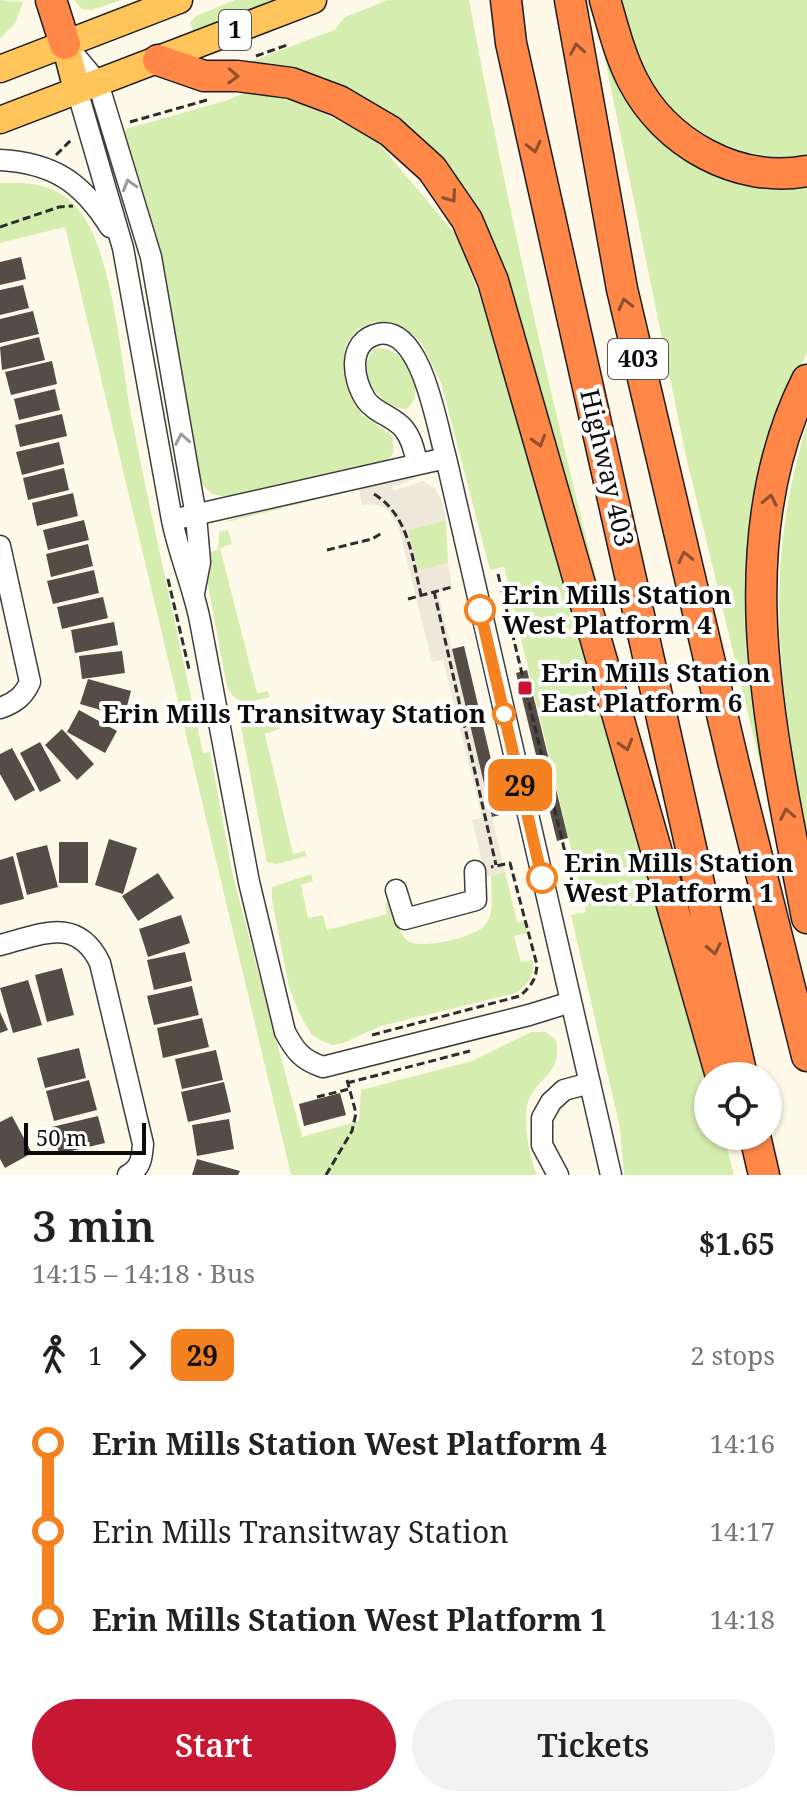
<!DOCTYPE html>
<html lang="en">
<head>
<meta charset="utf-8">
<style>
  body { margin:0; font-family:"Noto Serif",serif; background:#f2f2f2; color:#222; height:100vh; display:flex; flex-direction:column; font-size:30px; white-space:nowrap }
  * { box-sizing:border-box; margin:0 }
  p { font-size:26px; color:#767676 }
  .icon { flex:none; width:44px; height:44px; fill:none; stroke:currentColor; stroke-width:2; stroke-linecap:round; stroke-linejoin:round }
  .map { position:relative; height:1175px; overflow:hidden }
  .details { display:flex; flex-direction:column; background:#fff; flex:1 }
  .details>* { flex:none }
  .badge { padding:0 16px; border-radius:12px; font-size:28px; line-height:52px }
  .buttons { position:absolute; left:694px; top:1062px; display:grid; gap:16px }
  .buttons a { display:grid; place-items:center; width:88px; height:88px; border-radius:50%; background:#fff; box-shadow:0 2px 6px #0004; font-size:40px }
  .scale { position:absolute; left:24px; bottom:20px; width:122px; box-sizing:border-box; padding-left:8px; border:4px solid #0b0b0b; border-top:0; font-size:22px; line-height:28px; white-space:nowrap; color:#0b0b0b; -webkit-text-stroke:6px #fff; paint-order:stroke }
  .map>.badge { position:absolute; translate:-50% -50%; box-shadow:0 0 0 4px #fff }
  .legs { display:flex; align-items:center; gap:12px; height:88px; padding:0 32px; font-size:26px }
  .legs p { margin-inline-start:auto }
  .headline { display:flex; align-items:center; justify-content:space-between; height:136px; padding:0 32px }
  h1 { font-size:44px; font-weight:600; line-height:60px }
  .button { display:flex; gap:16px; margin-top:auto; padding:16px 32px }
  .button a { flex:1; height:92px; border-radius:48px; background:#c71833; color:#fff; font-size:32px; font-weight:600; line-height:92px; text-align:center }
  .button a+a { background:#f2f2f2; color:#222 }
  ul { padding:0 32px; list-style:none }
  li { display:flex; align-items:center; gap:28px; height:88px; font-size:30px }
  li i { display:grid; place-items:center; width:12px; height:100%; margin:0 10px; background:currentColor }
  li i::after { content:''; width:20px; height:20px; margin:-10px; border:6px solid; border-radius:50%; background:#fff }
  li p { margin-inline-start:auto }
  li:first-child i { background:linear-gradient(#0000 50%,currentColor 0) }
  li:last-child i { background:linear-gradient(currentColor 50%,#0000 0) }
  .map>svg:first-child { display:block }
  .green { fill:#d6edb0 }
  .plaza { fill:#efe7d9 }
  .building { fill:#554b47 }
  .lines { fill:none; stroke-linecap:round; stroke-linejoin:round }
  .minor-casing { stroke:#3e3e3e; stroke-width:23 }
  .major-casing { stroke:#1c1c1c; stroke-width:29 }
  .highway-casing { stroke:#1c1c1c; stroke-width:33 }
  .path { stroke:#2d2d2d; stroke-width:3; stroke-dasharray:8 4; stroke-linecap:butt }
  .minor { stroke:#fff; stroke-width:20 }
  .major { stroke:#ffc55a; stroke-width:26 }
  .highway { stroke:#ff8848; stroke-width:30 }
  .oneway { stroke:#91502d }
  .oneway2 { stroke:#9d9d9d }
  .line-1-casing { stroke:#fff; stroke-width:18 }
  .line-1 { stroke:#f58220; stroke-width:12 }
  .stop-1-dot { fill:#fff; stroke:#f58220; stroke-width:4 }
  .poi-dot { fill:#c71833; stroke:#fff; stroke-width:3 }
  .labels { text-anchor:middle; stroke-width:8; stroke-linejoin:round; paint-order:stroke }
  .shield { fill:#fff; stroke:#545454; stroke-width:2 }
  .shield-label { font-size:24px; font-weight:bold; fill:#0b0b0b }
  .street-label { font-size:26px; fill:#0b0b0b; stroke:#fff }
  .stop-label { font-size:26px; font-weight:bold; fill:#0b0b0b; stroke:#fff; text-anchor:start }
  .poi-label { font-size:26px; font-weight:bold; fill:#0b0b0b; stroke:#fff; text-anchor:start }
</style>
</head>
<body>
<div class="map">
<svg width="807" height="1175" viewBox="0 0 807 1175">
  <rect width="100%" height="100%" fill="#fff9ea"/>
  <!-- green -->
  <path class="green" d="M0 0 23 2 15 24 0 38Z
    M74 0H122L91 10 82 9Z
    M235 0H284L195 35 190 23 196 16Z
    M388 0H469C512 233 566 463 625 692L442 166 247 63 334 30 345 17Z
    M617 0H807V157C739 164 676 129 642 70 631 49 625 22 617 0Z
    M600 34 650 120 807 180V353L785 399 766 776H763L685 452Z
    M246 92 301 102 376 140 456 235 502 353 708 1080V1136H724L734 1175H624L620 1128 571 915 586 912 504 567 490 570 441 383 421 342 410 333 394 323 374 322 358 329 346 344 345 365 350 394 362 415 393 436V454L386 462 238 499 212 494 201 483 195 467 159 249 124 134 126 129 228 100Z
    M0 183C31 182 56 184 77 208 114 249 121 368 133 425 155 534 180 644 203 753L210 752 233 876 302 1137 359 1121 361 1090 472 1061 531 1032H546L556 1040C562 1070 545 1073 531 1095 520 1113 529 1156 537 1175H291L65 227 0 243Z
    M375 348C406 346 429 389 407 409 379 409 353 370 375 348Z
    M807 424V833C779 685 762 571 807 424Z
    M396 478H403L223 523 232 519Z
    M446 520 448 563 418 571 408 530Z
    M228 530 232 544 220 548 257 693 268 691 270 697C250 702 237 707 227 687L205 569 204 554 218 550 219 532Z
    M275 715 280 729 265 734 293 854 305 851 307 856 277 864 267 862 241 727 248 721Z
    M505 872 517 922 525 921 528 933 514 936 521 962 533 960C535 976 528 984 516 993L381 1026 343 1043 333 1045 322 1041 311 1034 299 1013 289 987 272 900V887L311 874 313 881 301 885 308 918 323 915 327 930 387 914 385 903 394 900C397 913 397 933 408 941 421 950 476 937 485 925 495 913 491 891 491 876Z"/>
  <!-- plaza -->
  <path class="plaza" d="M403 478H418L392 487 393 491 423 481 435 489 442 502 446 520 408 530 419 571 448 563 452 588 438 592 505 872 491 876 486 877 472 820 482 818 443 660 432 662 398 524 386 508 373 504 362 505 359 489Z"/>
  <!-- building -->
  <path class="building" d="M21 257 26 279 0 285V262Z
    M23 285 29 308 0 315V290Z
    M33 311 39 334 0 343V319Z
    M39 337 45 360 2 370 0 347Z
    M52 361 57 384 11 395 5 372Z
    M55 389 60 410 19 420 14 399Z
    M62 414 67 436 20 447 15 425Z
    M59 442 64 464 22 475 16 452Z
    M64 468 69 490 28 500 23 478Z
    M73 493 78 516 37 526 32 503Z
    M84 520 89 540 48 550 43 530Z
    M88 544 93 566 51 577 46 554Z
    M94 570 99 593 53 604 47 581Z
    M103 597 108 618 62 629 57 607Z
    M114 622 118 645 75 653 71 630Z
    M464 646 504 814 492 817 452 649Z
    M122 651 125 673 82 679 79 656Z
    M527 670 568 838 557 841 516 673Z
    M88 679 131 691 124 717 80 704Z
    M79 710 117 731 105 753 67 732Z
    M62 729 94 764 77 780 45 745Z
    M40 742 61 781 40 792 20 753Z
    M12 748 35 790 15 801 0 774V754Z
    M109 839 137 848 123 894 95 885Z
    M59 842H88V883H59Z
    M47 845 58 887 27 895 16 853Z
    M13 856 24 899 0 905V860Z
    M158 873 174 898 138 921 122 896Z
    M181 915 190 943 148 957 139 929Z
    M185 952 192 981 154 990 147 960Z
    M62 968 74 1015 47 1022 35 975Z
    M28 980 42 1025 13 1033 0 988Z
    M192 986 199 1015 154 1025 147 996Z
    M0 1012 8 1030 0 1033Z
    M202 1018 209 1047 163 1058 157 1028Z
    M79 1048 86 1078 45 1088 37 1058Z
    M216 1050 223 1080 182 1089 175 1059Z
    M89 1080 97 1110 54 1121 46 1091Z
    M224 1082 231 1112 188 1122 181 1092Z
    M340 1093 346 1115 304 1126 299 1104Z
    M12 1116 32 1153 5 1168 0 1159V1122Z
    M98 1116 105 1143 59 1154 52 1127Z
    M229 1119 234 1149 197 1156 192 1125Z
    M197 1159 240 1171 238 1175H192Z"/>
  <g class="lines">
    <defs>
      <path id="minor" d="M66 45 98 83 151 257 196 516 200 562 194 593
        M77 90 123 248 172 520C179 555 193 586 200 621L249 882 285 1032C295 1051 302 1060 323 1067L529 1015 571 1002
        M0 160C53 163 82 182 110 227
        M417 464C415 452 412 439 404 429 395 417 375 413 366 400 352 379 347 341 378 334 422 324 437 428 446 458
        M172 520 446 458 611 1175
        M0 546 30 682C24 696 15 703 0 708
        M396 890 405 919 476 900 475 871
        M0 945C40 935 77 915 100 963L143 1144C142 1158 141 1168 128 1175
        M558 1175 542 1145V1118L551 1102 564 1090 590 1083"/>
      <path id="major" d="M65 44 77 90
        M0 69 179 0
        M0 120 313 0"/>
      <path id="highway" d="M51 0 65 44
        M506 0 511 43 742 1076
        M570 0 622 289 734 765 807 1056
        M605 0C613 27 620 56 633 81 665 143 737 184 807 171
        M158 60 204 76H237L291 83 339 101 390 131 432 169 467 220 493 281 721 1076
        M807 380C723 547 774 745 807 918
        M755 1136 764 1175"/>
    </defs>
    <!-- minor casing -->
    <use href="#minor" class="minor-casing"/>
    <!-- major casing -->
    <use href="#major" class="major-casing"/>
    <!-- highway casing -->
    <use href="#highway" class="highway-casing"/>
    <!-- path -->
    <path class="path" d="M256 56 287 45
      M130 122 207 100
      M56 155 73 138
      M0 227 59 207 73 206
      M374 494C409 516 412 557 421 595
      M327 550 372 539 382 533
      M498 574 577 902
      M168 579 189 669
      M434 591 496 865
      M408 599 452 587
      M372 1035 520 996C531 986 536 980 537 965L510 863 491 867
      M347 1083 470 1051
      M317 1097 349 1089
      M326 1175 352 1131 356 1113 347 1080"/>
    <!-- minor -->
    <use href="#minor" class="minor"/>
    <!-- major -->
    <use href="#major" class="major"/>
    <!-- highway -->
    <use href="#highway" class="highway"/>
  </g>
  <!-- one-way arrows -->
  <defs><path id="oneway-chevron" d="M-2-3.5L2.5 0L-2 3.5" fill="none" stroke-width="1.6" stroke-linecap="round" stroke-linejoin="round" transform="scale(2)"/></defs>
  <g class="oneway">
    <use href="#oneway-chevron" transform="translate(577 49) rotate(-99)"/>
    <use href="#oneway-chevron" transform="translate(233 76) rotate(2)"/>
    <use href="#oneway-chevron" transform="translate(534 147) rotate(77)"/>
    <use href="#oneway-chevron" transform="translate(451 197) rotate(55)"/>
    <use href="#oneway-chevron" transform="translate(625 304) rotate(-103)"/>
    <use href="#oneway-chevron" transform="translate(539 441) rotate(74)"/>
    <use href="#oneway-chevron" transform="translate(770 500) rotate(-79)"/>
    <use href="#oneway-chevron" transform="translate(685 557) rotate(-103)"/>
    <use href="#oneway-chevron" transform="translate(626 745) rotate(74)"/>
    <use href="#oneway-chevron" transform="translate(787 814) rotate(-101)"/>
    <use href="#oneway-chevron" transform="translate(714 949) rotate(78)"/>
  </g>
  <g class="oneway2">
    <use href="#oneway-chevron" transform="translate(129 185) rotate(-107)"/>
    <use href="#oneway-chevron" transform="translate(182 439) rotate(-101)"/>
  </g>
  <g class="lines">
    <defs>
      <path id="line-1" d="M480 610 542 878"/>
    </defs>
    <!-- line-1 casing -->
    <use href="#line-1" class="line-1-casing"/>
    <!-- line-1 -->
    <use href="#line-1" class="line-1"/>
  </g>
  <!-- markers -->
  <g class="stop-1-dot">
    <circle cx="480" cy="610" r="14"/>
    <circle cx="504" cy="714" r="10"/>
    <circle cx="542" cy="878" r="14"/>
  </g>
  <rect class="poi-dot" x="517" y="680" width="16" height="16" rx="4"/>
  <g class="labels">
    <!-- shield labels -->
    <g class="shield">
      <rect x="219" y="10" width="32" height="40" rx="6"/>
      <rect x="608" y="339" width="60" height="40" rx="6"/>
    </g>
    <g class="shield-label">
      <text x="235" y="38">1</text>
      <text x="638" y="367">403</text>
    </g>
    <!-- street labels -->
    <g class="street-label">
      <text transform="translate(607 468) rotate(77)" y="9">Highway 403</text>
    </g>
    <!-- stop labels -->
    <g class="stop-label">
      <text x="502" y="604">Erin Mills Station<tspan x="502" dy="30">West Platform 4</tspan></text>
      <text x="486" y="723" text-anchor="end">Erin Mills Transitway Station</text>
      <text x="564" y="872">Erin Mills Station<tspan x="564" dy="30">West Platform 1</tspan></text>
    </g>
    <!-- poi labels -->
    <g class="poi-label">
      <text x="541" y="682">Erin Mills Station<tspan x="541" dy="30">East Platform 6</tspan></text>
    </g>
  </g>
</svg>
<div class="buttons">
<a><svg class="icon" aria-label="locate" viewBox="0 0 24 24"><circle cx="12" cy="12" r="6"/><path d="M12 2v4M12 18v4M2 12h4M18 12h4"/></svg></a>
</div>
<div class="scale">50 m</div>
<b class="badge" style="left:520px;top:785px;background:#f58220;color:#111">29</b>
</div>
<section class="details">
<div class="headline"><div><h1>3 min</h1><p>14:15 – 14:18 · Bus</p></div><b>$1.65</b></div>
<div class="legs"><svg class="icon" aria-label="walk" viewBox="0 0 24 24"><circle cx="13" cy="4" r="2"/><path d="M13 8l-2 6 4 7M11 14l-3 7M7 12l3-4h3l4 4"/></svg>1<svg class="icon" aria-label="forward" viewBox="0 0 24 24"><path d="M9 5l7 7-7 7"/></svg><b class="badge" style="background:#f58220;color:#111">29</b><p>2 stops</p></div>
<ul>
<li><i style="color:#f58220"></i><b>Erin Mills Station West Platform 4</b><p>14:16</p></li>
<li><i style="color:#f58220"></i><span>Erin Mills Transitway Station</span><p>14:17</p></li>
<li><i style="color:#f58220"></i><b>Erin Mills Station West Platform 1</b><p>14:18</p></li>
</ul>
<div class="button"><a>Start</a><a>Tickets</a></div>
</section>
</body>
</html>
